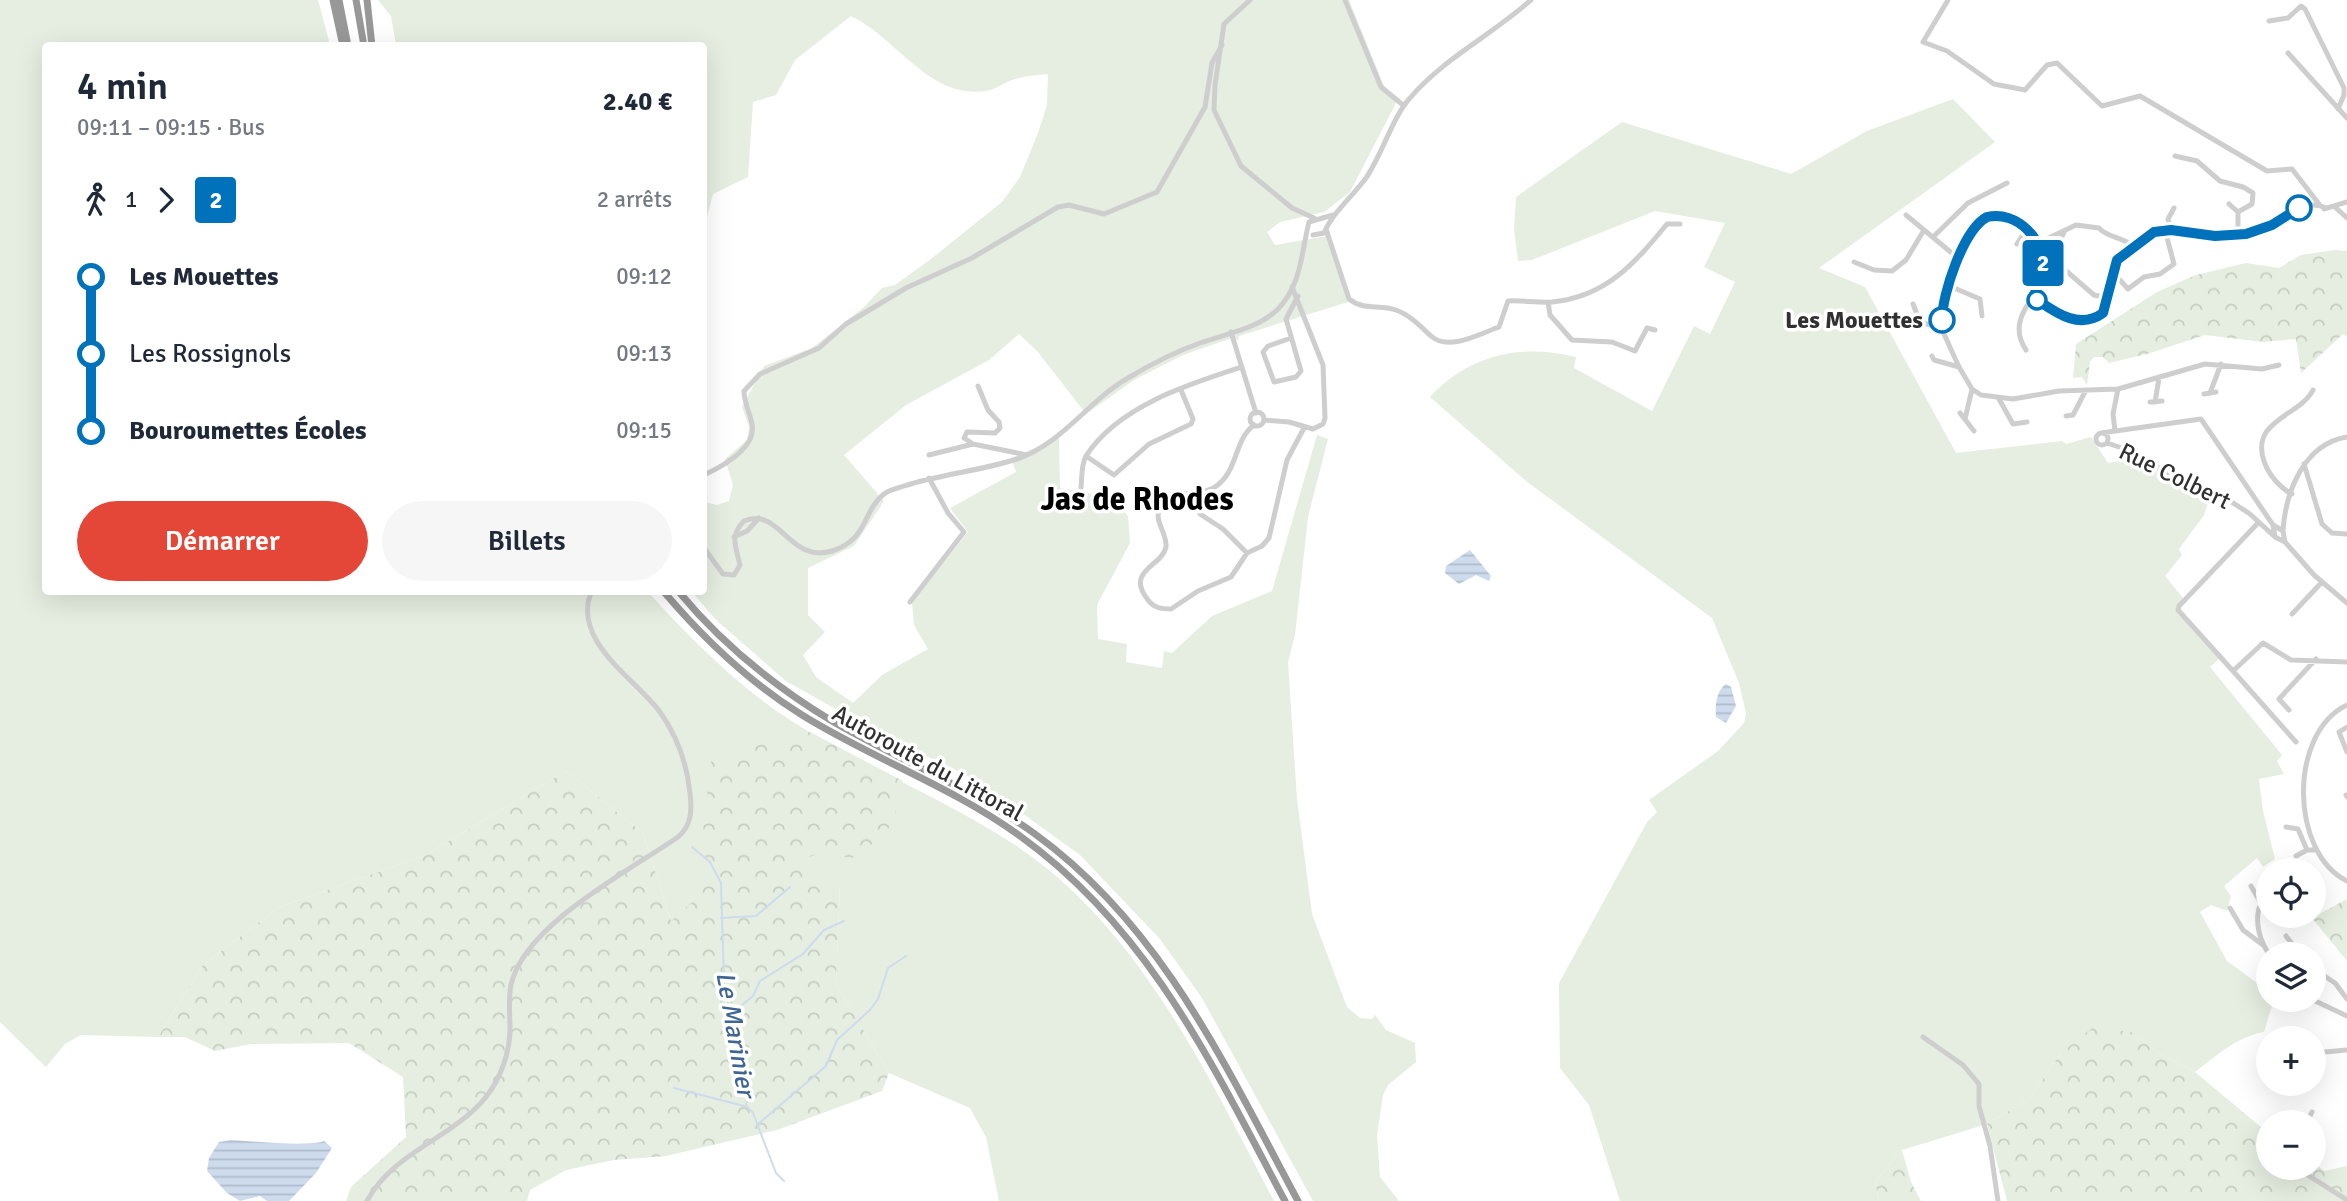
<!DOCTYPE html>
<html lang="fr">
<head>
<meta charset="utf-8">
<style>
  body { margin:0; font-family:Signika,sans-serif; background:#f6f6f7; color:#1f2937; height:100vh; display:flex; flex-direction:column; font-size:26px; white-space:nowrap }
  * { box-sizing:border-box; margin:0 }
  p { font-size:23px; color:#747a83 }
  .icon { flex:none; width:38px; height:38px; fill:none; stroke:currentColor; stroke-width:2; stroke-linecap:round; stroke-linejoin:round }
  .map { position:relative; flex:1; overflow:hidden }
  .drawer { position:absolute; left:42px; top:42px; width:665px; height:553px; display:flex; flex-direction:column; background:#fff; border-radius:7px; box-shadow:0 7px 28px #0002 }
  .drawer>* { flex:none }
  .badge { padding:0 14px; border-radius:5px; font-size:24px; line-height:46px }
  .controls { position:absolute; left:2256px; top:858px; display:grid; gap:14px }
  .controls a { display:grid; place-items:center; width:70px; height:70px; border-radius:50%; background:#fff; box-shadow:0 7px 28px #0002; font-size:35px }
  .map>.badge { position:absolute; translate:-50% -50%; box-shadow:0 0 0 4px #fff }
  .legs { display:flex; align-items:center; gap:10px; height:77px; padding:0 35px; font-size:23px }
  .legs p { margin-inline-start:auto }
  .summary { display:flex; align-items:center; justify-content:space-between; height:119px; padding:0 35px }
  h1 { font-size:38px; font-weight:600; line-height:52px }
  .action { display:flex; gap:14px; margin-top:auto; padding:14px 35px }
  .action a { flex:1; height:80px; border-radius:42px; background:#e44637; color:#fff; font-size:28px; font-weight:600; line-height:80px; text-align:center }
  .action a+a { background:#f6f6f7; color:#1f2937 }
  ul { padding:0 35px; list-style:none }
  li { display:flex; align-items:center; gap:24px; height:77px; font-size:26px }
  li i { display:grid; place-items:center; width:10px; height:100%; margin:0 9px; background:currentColor }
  li i::after { content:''; width:18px; height:18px; margin:-9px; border:5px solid; border-radius:50%; background:#fff }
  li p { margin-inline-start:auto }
  li:first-child i { background:linear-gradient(#0000 50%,currentColor 0) }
  li:last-child i { background:linear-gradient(currentColor 50%,#0000 0) }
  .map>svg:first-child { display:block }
  .grass { fill:#e5eee0 }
  .forest { fill:url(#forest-crowns) }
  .water { fill:url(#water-rules) }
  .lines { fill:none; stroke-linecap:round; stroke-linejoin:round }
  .stream { stroke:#cddbed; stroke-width:2 }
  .minor { stroke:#cecece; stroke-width:5 }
  .highway { stroke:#989898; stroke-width:7 }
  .line-1-casing { stroke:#fff; stroke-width:16 }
  .line-1 { stroke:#0072bc; stroke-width:10 }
  .stop-1-dot { fill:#fff; stroke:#0072bc; stroke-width:3.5 }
  .labels { text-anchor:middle; stroke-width:7; stroke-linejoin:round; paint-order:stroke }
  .stop-label { font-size:24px; font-weight:bold; fill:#313131; stroke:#fff; text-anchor:end }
  .street-label { font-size:24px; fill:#313131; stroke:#fff }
  .water-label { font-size:26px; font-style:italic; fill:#3f6594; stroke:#fff }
  .district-label { font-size:32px; font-weight:bold; fill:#000; stroke:#fff }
</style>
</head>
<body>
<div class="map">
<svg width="2347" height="1201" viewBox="0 0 2347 1201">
  <defs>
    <pattern id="forest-crowns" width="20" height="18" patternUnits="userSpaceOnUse" patternTransform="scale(1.75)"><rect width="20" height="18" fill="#e5eee0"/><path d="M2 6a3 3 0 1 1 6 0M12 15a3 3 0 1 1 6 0" fill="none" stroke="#c5cdc1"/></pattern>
    <pattern id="water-rules" width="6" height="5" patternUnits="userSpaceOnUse" patternTransform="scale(1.75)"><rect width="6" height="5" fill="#cddbed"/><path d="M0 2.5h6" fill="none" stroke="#b0bccc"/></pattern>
  </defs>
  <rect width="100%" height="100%" fill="#fff"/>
  <!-- grass -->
  <path class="grass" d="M0 0H318L330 45 46 46V592H648C687 635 736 684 784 716 858 765 942 797 1015 845 1139 927 1207 1074 1274 1201H999L986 1137 970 1108 889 1073 836 984 840 884 671 921 643 833 566 771 424 856 279 907 202 966 158 1037 81 1035 65 1044 46 1067 0 1022Z
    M378 0H1349L1386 91 1396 103 1350 192 1324 212 1280 222 1267 232 1275 245 1327 236 1348 302 1239 336 1238 340 1229 339 1183 355 1134 380 1086 414 1038 352 1019 334 989 360 906 405 844 455 884 501 854 546 808 568V615L825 632 803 655 816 677 853 703 882 675 928 649 914 625 912 602 968 532 950 508 1016 472 1011 458 1059 438 1060 488 1111 497 1128 516 1130 543 1097 605 1098 639 1127 644 1126 662 1162 668 1164 651 1172 653 1212 616 1272 591 1317 435 1328 439 1308 517 1295 635 1288 662 1297 799 1312 914 1347 1007 1360 1018 1372 1019 1375 1015 1386 1030 1415 1043 1416 1062 1388 1085 1383 1095 1377 1135 1380 1177 1399 1201H1313L1202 998 1160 939 1080 855 976 780 871 729 786 681 716 620 692 592H704V502L717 505 729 501 733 485 725 459 747 440 749 427 742 407 764 366 812 348 864 307 882 288 895 285 931 259 1002 202 1020 177 1038 133 1047 105 1048 74C1037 75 1025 76 1015 79 1005 82 995 90 985 91 929 99 896 37 851 16L795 60 776 95 753 102 748 177 713 194 704 228V46L396 45 391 16Z
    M1953 99 1995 142 1819 268 1865 287 1956 453 2062 441 2066 444 2091 437 2108 463 2139 458 2201 488 2210 496 2204 515 2179 549 2182 555 2165 576 2183 598 2176 608 2220 658 2210 667 2282 755 2277 761 2284 774 2259 779 2263 811 2275 859 2263 867 2257 858 2224 886 2231 896 2227 911 2211 905 2200 912 2227 961 2268 991V999H2274L2264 1032C2236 1037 2216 1056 2195 1072L2158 1053 2131 1032 2061 1053 2029 1099 1987 1124 1902 1150 1875 1182 1879 1201H1620L1589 1105 1560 1068 1559 983 1647 822 1657 812 1649 800 1718 751 1744 723 1746 713 1739 683 1712 618 1526 481 1430 397C1469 355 1522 343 1576 357L1574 368 1652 411 1694 326 1710 334 1735 282 1704 267 1725 223 1655 211 1532 260 1518 261 1514 230 1516 197 1622 122 1791 174 1867 131Z"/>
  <!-- forest -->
  <path class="forest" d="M2335 250 2347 251V337L2343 334 2301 373 2296 339 2263 342 2205 335 2147 354 2109 363 2103 357H2094L2090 362 2087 385 2082 377 2073 378 2076 344 2157 292 2196 275 2246 263 2279 268 2301 255Z
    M810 732 903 781 893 824 857 858 817 854 788 865 840 884 836 984 889 1073 882 1091 777 1130 666 1156 614 1160 566 1170 530 1190 527 1201H346L351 1187 406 1137 403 1077 349 1043 251 1044 215 1051 185 1037H158L202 966 279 907 424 856 566 771 643 833 671 921 699 896 706 854 703 825 712 757Z
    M2347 899V961L2312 918Z
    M2092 1028 2131 1032 2158 1053 2195 1072 2268 1133V1167H2314V1162L2324 1171 2347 1166V1201H2007L1987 1124 2029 1099 2061 1053Z
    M1902 1150 1911 1182 1921 1201H1879L1875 1182Z"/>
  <!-- water -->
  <path class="water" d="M1470 550 1491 576 1489 581 1476 575 1459 584 1445 573 1446 566Z
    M1726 684 1731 687 1736 706 1726 723 1716 717C1715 706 1716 691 1726 684Z
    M231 1140C253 1141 307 1147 324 1141L332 1148 316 1173 289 1201H267L260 1196 240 1201 227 1193 207 1171 209 1158 219 1142Z"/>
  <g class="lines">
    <!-- stream -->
    <path class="stream" d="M692 847 710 862 721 883 724 984 747 1092 746 1106 753 1113 776 1173 784 1181
      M721 918 756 916 790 887
      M731 1014 753 996 760 981 803 954 824 930 844 921
      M674 1088 744 1106
      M757 1125 826 1066 837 1040 870 1010 878 999 888 968 906 956"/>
    <!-- minor -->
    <path class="minor" d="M1250 0 1224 24 1215 85 1214 110 1241 166 1292 208 1314 218
      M1345 0 1381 87 1403 105
      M1948 0 1923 42 1947 51 1994 84 2025 90 2047 65 2057 63 2102 106 2140 96 2267 171 2292 169 2319 204
      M2269 21 2288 18 2301 6 2305 9 2344 88V95L2338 109
      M2288 53 2347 118
      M2175 156 2197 161 2220 181 2243 187 2253 193 2252 204 2238 212V235
      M2229 204 2238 212
      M2336 208 2347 218
      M2324 209 2347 202
      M1906 215 1959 259
      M1326 229 1349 299C1364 311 1379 304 1396 310 1410 315 1421 327 1431 336 1449 352 1481 333 1499 327L1508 301C1522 300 1537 303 1552 302 1606 297 1635 263 1667 224H1680
      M2171 230 2168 219 2174 208
      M2064 232 2058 246 2064 256V269L2094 295 2108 298
      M1313 235 1324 233C1333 212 1352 197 1366 178 1382 155 1393 116 1410 98 1444 58 1492 35 1531 0
      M1933 237 1968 203 2007 183
      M2038 243 2076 225 2099 228C2106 237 2123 237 2133 246
      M2017 244 2027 229
      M1854 262 1874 270 1892 271 1906 260 1924 230
      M2112 271 2128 289 2144 277 2160 274 2174 264 2165 230
      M1947 285 1980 299 1982 316
      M1548 302 1550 315 1572 340 1612 342 1635 351 1647 328 1655 330
      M1913 304 1920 322 1944 329
      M1231 332 1256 413
      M1291 338 1268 346 1263 352 1274 382 1296 377 1301 371 1286 319 1298 296
      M2026 350C2013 331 2020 314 2033 297
      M1932 356 1934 360 1959 367
      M2279 365 2262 369 2205 364 2118 389 2059 391 2013 399 1981 395 1972 389 1959 367 1944 334 1942 317 1947 285 1982 220 2005 216 2034 236 2043 267 2033 297C2053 311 2079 332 2103 313 2114 295 2104 267 2123 252 2133 245 2148 232 2160 230 2188 226 2217 240 2247 234 2273 229 2299 195 2326 208
      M978 386 988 410 999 422 1000 428 995 433 967 432 964 438 973 444 1027 455
      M2210 393 2221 364
      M2204 394 2216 392
      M1999 399 2013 424 2027 422
      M2150 402 2162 401
      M2155 402 2159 378
      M1250 419a7 7 0 1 1 14 0a7 7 0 1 1-14 0Z
      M1960 413 1974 431
      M2066 416 2073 415 2086 390
      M1965 419 1972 389
      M1264 420 1289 422 1313 429 1323 424 1325 418 1323 365 1292 287
      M1254 425C1233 441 1239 471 1215 487 1200 497 1170 489 1161 505 1152 520 1167 532 1166 546 1164 566 1124 570 1148 600 1154 608 1161 609 1171 609L1198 591 1231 577 1247 553 1262 546 1269 538 1287 460 1304 428
      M2115 431 2113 414 2118 389
      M2096 439a6 6 0 1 1 12 0a6 6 0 1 1-12 0Z
      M2101 433 2201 419 2273 525 2283 531 2285 542
      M2107 443 2125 449 2177 478 2215 491 2250 514 2275 537
      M929 455 973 444
      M1086 456 1114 475 1149 444 1191 424 1193 419 1181 390
      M2304 464 2322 524 2332 533 2347 534
      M704 475C721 467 757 448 752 424 750 413 744 403 744 391L760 374 819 348 846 324 906 288 972 258 1058 207 1069 205 1104 214 1157 192 1205 107 1212 63 1222 45
      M1081 488C1082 478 1081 465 1086 456 1118 406 1189 384 1242 367
      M2292 494C2280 488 2268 474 2264 461 2250 420 2300 416 2313 390
      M1198 495 1200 514 1223 529 1247 553
      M704 514V529
      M2273 525 2275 537 2285 542 2314 575 2347 603
      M2283 530C2286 491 2304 444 2347 437
      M734 537 747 531 759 518
      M704 548 723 574 734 575 740 565C736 547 729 536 744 521 780 506 789 564 832 551 869 539 862 511 884 494 889 490 898 488 904 486 941 474 980 471 1017 459 1062 444 1088 401 1128 378 1151 364 1175 352 1200 343 1225 334 1257 329 1277 310 1302 285 1301 253 1309 222L1333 215
      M910 602 964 532 948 513 929 478
      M2292 614 2322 582
      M2233 671 2178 610 2179 606 2258 523
      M2347 705C2288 733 2290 853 2347 881
      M2289 710 2279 699 2316 659
      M2347 727 2339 732 2347 752
      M2296 742 2233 671 2263 643 2291 660 2347 662
      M2346 795 2347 797
      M2286 827 2298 829 2307 850H2316
      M2296 856 2307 850
      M2251 886 2263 907
      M2230 908 2243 930 2263 945
      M2268 910 2265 907 2259 908C2255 924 2260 941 2269 954
      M2286 936 2300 954
      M2314 969 2335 983 2347 999
      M2311 999 2347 1016
      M1923 1037 1963 1065 1979 1084V1106L1990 1146 1998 1201
      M2325 1052 2347 1050
      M2307 1122 2312 1112
      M2295 1167 2347 1200
      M367 1201C394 1151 452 1139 486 1097 501 1078 510 1052 510 1028 510 1013 508 1000 511 985 524 925 629 871 678 837 692 825 692 810 690 793 687 764 677 736 660 712 635 678 572 642 591 592"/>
    <!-- highway -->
    <path class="highway" d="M333 0 343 46
      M339 0 348 46
      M356 0 364 46
      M367 0 372 46
      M664 592C704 639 749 682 802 715 873 759 953 787 1020 836 1149 929 1212 1064 1285 1201
      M679 592C722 644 774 686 832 721 899 760 972 788 1035 834 1162 926 1226 1067 1298 1201"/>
  </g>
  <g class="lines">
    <defs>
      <path id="line-1" d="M1942 320C1942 295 1963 230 1987 217 2017 210 2046 240 2043 271 2042 280 2037 289 2033 297 2054 311 2078 331 2103 313L2117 260 2154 232 2171 230 2215 236 2246 234 2272 225 2299 208"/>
    </defs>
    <!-- line-1 casing -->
    <use href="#line-1" class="line-1-casing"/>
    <!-- line-1 -->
    <use href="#line-1" class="line-1"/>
  </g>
  <!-- markers -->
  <g class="stop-1-dot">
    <circle cx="2299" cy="208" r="12"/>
    <circle cx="2037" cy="300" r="9"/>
    <circle cx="1942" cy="320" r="12"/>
  </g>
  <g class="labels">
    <!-- stop labels -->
    <g class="stop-label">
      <text x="1923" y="328">Les Mouettes</text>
    </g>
    <!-- street labels -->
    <g class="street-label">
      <text transform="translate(2175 476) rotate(26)" y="8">Rue Colbert</text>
      <text transform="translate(928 763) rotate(29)" y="8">Autoroute du Littoral</text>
    </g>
    <!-- water labels -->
    <g class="water-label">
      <text transform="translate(736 1034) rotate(80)" y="9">Le Marinier</text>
    </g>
    <!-- district labels -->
    <g class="district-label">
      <text x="1137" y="510">Jas de Rhodes</text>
    </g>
  </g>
</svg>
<div class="controls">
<a><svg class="icon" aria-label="locate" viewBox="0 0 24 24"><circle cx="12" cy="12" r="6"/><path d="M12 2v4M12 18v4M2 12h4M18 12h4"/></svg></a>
<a><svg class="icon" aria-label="layers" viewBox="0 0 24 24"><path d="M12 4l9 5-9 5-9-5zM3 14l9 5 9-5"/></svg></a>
<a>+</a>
<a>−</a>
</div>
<b class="badge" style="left:2043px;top:263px;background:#0072bc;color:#fff">2</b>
<section class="drawer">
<div class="summary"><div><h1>4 min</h1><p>09:11 – 09:15 · Bus</p></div><b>2.40 €</b></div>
<div class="legs"><svg class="icon" aria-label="walk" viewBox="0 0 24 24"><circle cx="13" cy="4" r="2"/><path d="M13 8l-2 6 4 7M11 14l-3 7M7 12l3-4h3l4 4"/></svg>1<svg class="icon" aria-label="forward" viewBox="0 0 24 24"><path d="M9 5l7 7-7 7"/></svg><b class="badge" style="background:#0072bc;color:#fff">2</b><p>2 arrêts</p></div>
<ul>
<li><i style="color:#0072bc"></i><b>Les Mouettes</b><p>09:12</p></li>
<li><i style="color:#0072bc"></i><span>Les Rossignols</span><p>09:13</p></li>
<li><i style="color:#0072bc"></i><b>Bouroumettes Écoles</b><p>09:15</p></li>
</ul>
<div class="action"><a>Démarrer</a><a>Billets</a></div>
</section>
</div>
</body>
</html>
